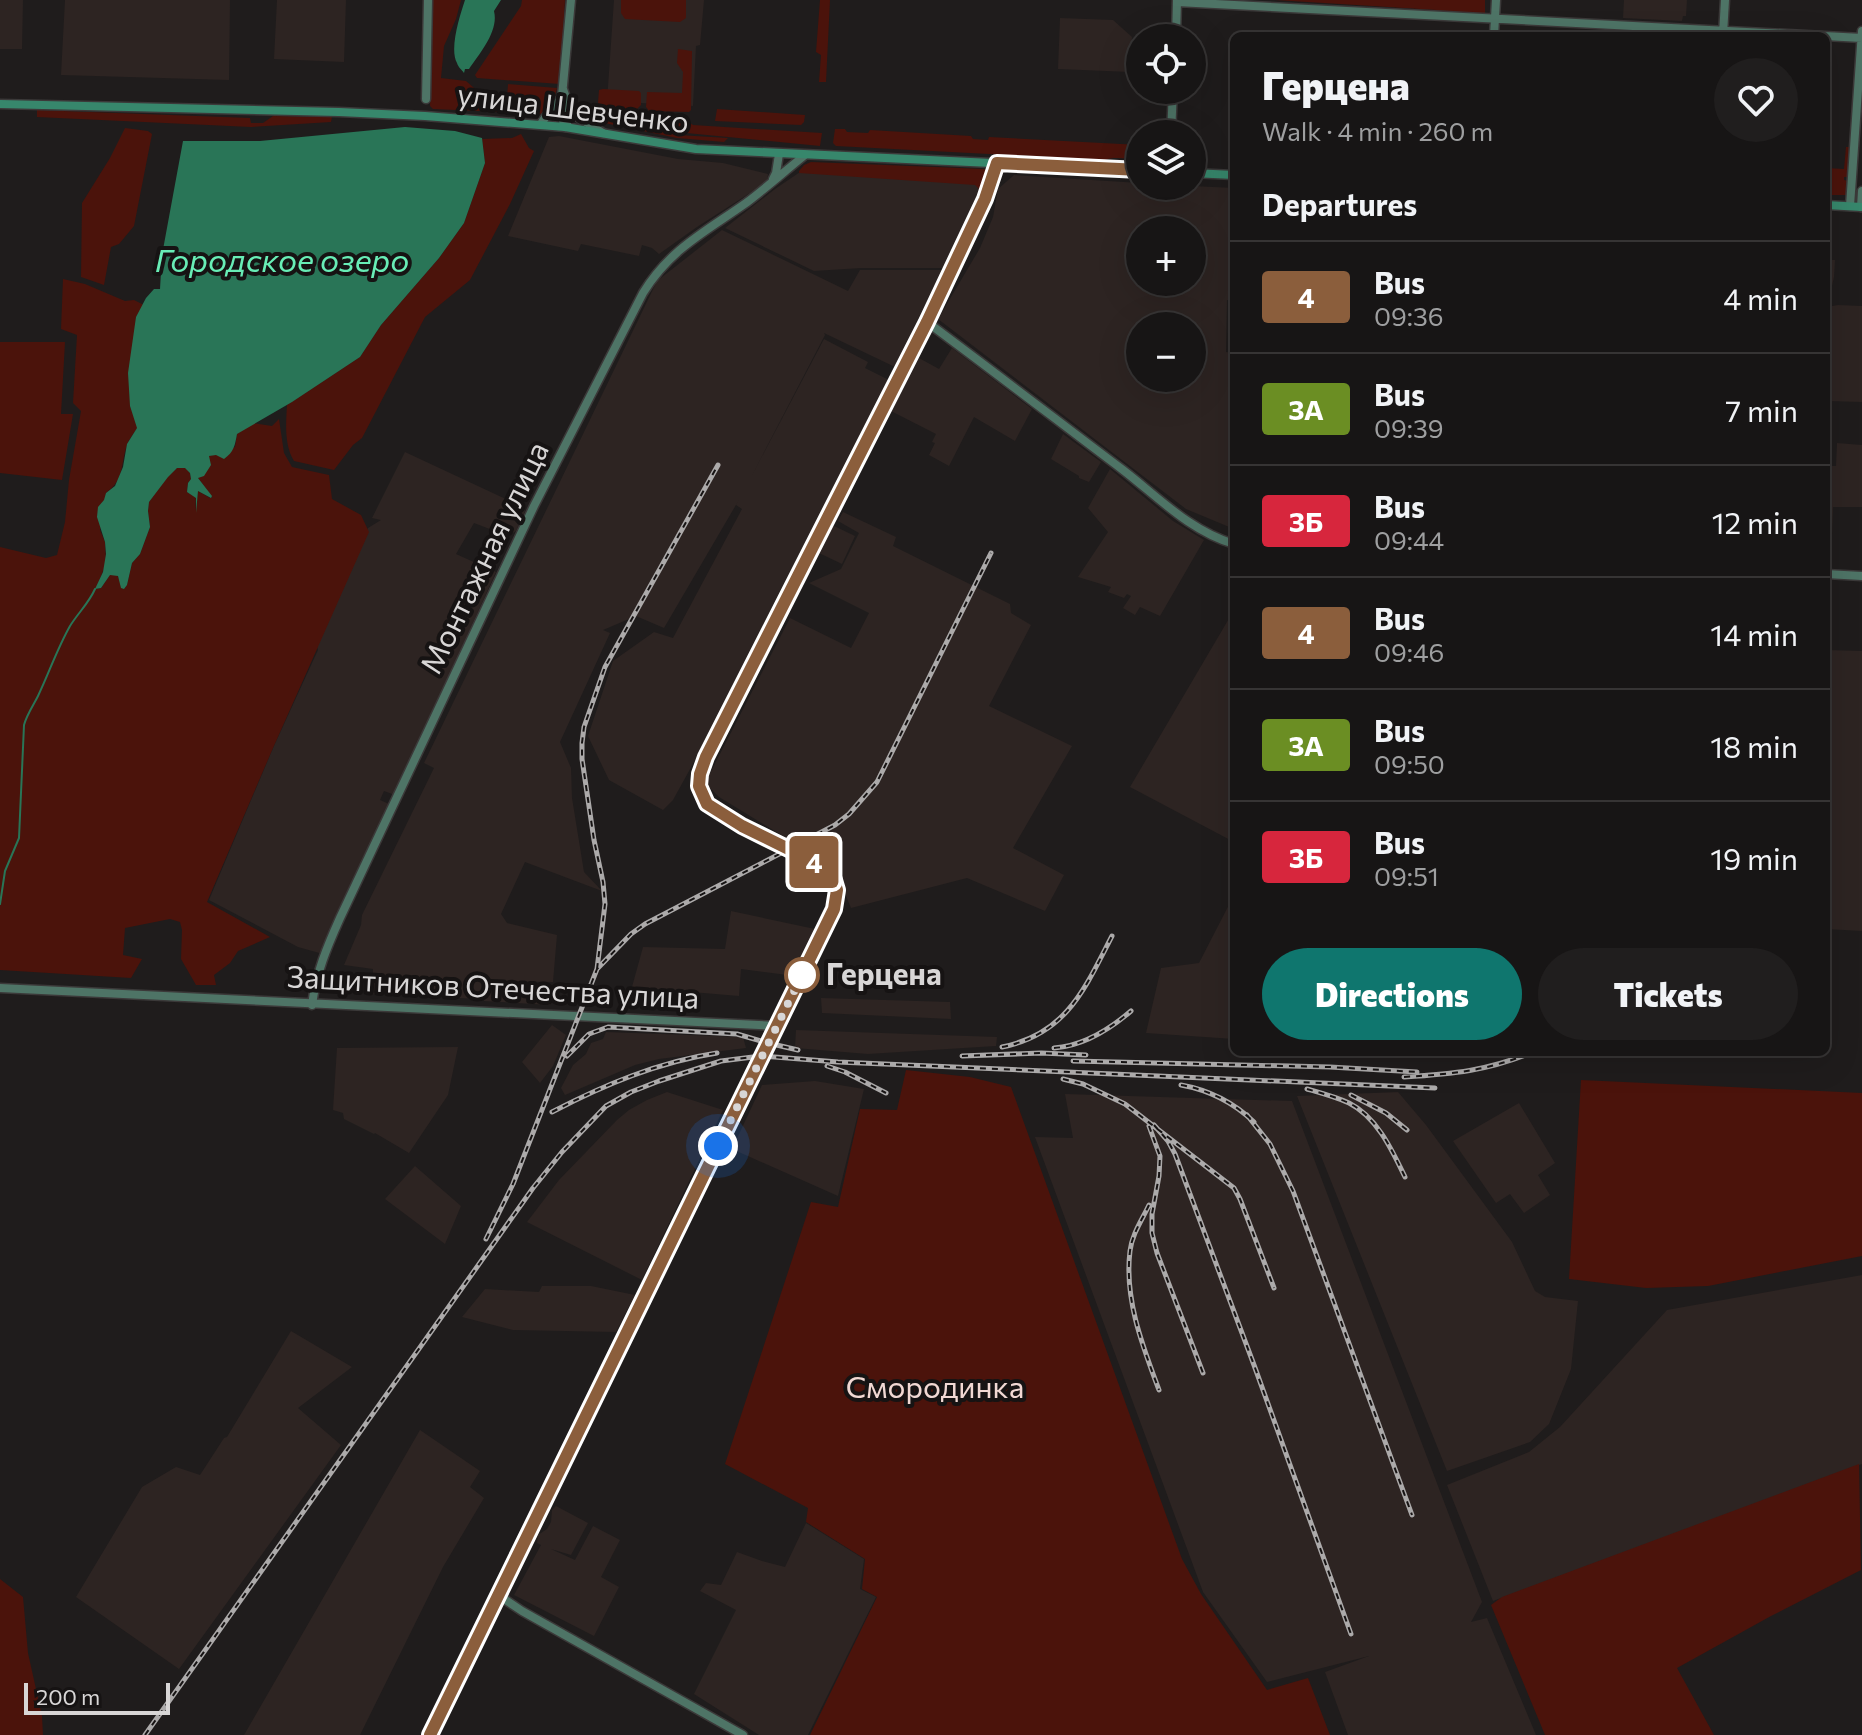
<!DOCTYPE html>
<html lang="en">
<head>
<meta charset="utf-8">
<style>
  body { margin:0; font-family:Commissioner,sans-serif; background:#201e1e; color:#f1f3f6; height:100vh; display:flex; flex-direction:column; font-size:30px; white-space:nowrap }
  * { box-sizing:border-box; margin:0 }
  p { font-size:26px; color:#9e9fa0 }
  .icon { flex:none; width:44px; height:44px; fill:none; stroke:currentColor; stroke-width:2; stroke-linecap:round; stroke-linejoin:round }
  .map { position:relative; flex:1; overflow:hidden }
  .drawer { position:absolute; left:1230px; top:32px; width:600px; height:1024px; display:flex; flex-direction:column; background:#171515; border-radius:12px; box-shadow:0 8px 32px #0002,0 0 0 2px #363434 }
  .drawer>* { flex:none }
  .badge { padding:0 16px; border-radius:6px; font-size:28px; line-height:52px }
  .fabs { position:absolute; left:1126px; top:24px; display:grid; gap:16px }
  .fabs a { display:grid; place-items:center; width:80px; height:80px; border-radius:50%; background:#171515; box-shadow:0 8px 32px #0002,0 0 0 2px #363434; font-size:40px }
  .scale { position:absolute; left:24px; bottom:20px; width:146px; box-sizing:border-box; padding-left:8px; border:4px solid #d8d6d6; border-top:0; font-size:22px; line-height:28px; white-space:nowrap; color:#d8d6d6; -webkit-text-stroke:6px #161313; paint-order:stroke }
  .you { position:absolute; width:40px; height:40px; margin:-20px; border:6px solid #fff; border-radius:50%; background:#1a73e8; box-shadow:0 0 0 12px #1a73e833 }
  .map>.badge { position:absolute; translate:-50% -50%; box-shadow:0 0 0 4px #fff }
  h2 { padding:0 32px; font-size:30px; line-height:72px }
  .round { display:grid; place-items:center; flex:none; width:84px; height:84px; border-radius:42px; background:#201e1e }
  .summary { display:flex; align-items:center; justify-content:space-between; height:136px; padding:0 32px }
  h1 { font-size:38px; font-weight:800; line-height:60px }
  .button { display:flex; gap:16px; margin-top:auto; padding:16px 32px }
  .button a { flex:1; height:92px; border-radius:48px; background:#0f766e; color:#fff; font-size:32px; font-weight:800; line-height:92px; text-align:center }
  .button a+a { background:#201e1e; color:#f1f3f6 }
  ul { padding:0; list-style:none }
  li { display:flex; align-items:center; gap:24px; height:112px; padding:0 32px; border-top:2px solid #363434 }
  li div { flex:1 }
  li b { display:block; font-size:30px }
  li em { font-style:normal }
  li .badge { min-width:88px; font-weight:700; text-align:center }
  .map>svg:first-child { display:block }
  .built { fill:#2d2422; fill-rule:evenodd }
  .green { fill:#4b130b }
  .water { fill:#297557 }
  .lines { fill:none; stroke-linecap:round; stroke-linejoin:round }
  .stream { stroke:#297557; stroke-width:2 }
  .secondary-casing { stroke:#3b3939; stroke-width:11 }
  .primary-casing { stroke:#3b3939; stroke-width:11 }
  .secondary { stroke:#4e7466; stroke-width:8 }
  .primary { stroke:#37876c; stroke-width:8 }
  .rail-casing { stroke:#acaaaa; stroke-width:5 }
  .rail { stroke:#161313; stroke-width:2; stroke-dasharray:6; stroke-linecap:butt }
  .line-casing { stroke:#fff; stroke-width:18 }
  .line { stroke:#8b5e3c; stroke-width:12 }
  .walk { stroke:#d8d6d6; stroke-width:8; stroke-dasharray:0 14.4 }
  .stop-dot { fill:#fff; stroke:#8b5e3c; stroke-width:4 }
  .labels { text-anchor:middle; stroke-width:8; stroke-linejoin:round; paint-order:stroke }
  .street-label { font-size:30px; fill:#d8d6d6; stroke:#161313 }
  .stop-label { font-size:30px; font-weight:bold; fill:#d8d6d6; stroke:#161313; text-anchor:start }
  .park-label { font-size:30px; fill:#f1d8d3; stroke:#161313 }
  .water-label { font-size:32px; font-style:italic; fill:#68edb6; stroke:#161313 }
</style>
</head>
<body>
<div class="map">
<svg width="1862" height="1735" viewBox="0 0 1862 1735">
  <rect width="100%" height="100%" fill="#1f1c1c"/>
  <!-- built -->
  <path class="built" d="M0 0H23L22 49H0Z
    M65 0H230L229 80 61 75Z
    M277 0H346L344 62 274 59Z
    M614 0H704L700 45 696 46 693 106 607 101Z
    M1624 0H1687L1686 16H1683L1682 21 1623 18Z
    M1060 18 1113 20 1132 37 1130 72 1058 69Z
    M559 136 678 159 723 163 768 174 767 182 697 227 659 254 652 248 642 245 639 256 581 244 578 251 508 236 549 137Z
    M803 170 978 182 982 190 972 217 943 268H861L814 271 725 228 775 189Z
    M1014 175 1140 183V186H1192L1234 188V300H1227L1226 352 1234 353V529L1186 509 938 319 980 248 993 217 998 189ZM1192 230V282H1140V230ZM1192 326V378H1140V326Z
    M722 230 848 291 860 270H942L895 367 824 333 825 335 749 481 824 339 868 362 865 368 891 381 742 675 673 800 663 810 609 780 588 736 613 661 654 632 673 638 742 509 736 505 740 498 664 628 636 616 603 630 610 633 560 742 571 768 572 798 584 872 602 891 525 862 501 914 507 923 557 935 553 982 486 981 481 999 372 994 373 969 344 965 361 925 362 915 434 768 424 763 657 281Z
    M1826 260H1835L1834 277 1827 307 1838 305 1862 306V402L1827 401 1826 397Z
    M952 348 1032 409 1015 441 974 417 949 466 929 455 935 443 932 442 936 434 889 410 919 358 939 369Z
    M1063 434 1101 462 1089 482 1079 478V476L1051 459Z
    M1837 443 1862 445V507H1833L1831 563H1826V466H1836Z
    M405 452 523 507 525 511 516 531 508 536 474 523 456 554 496 572 395 795 384 791 380 800 389 804 323 954 298 947 209 900 273 748 318 650 316 642 368 528 381 520 372 518Z
    M1110 469 1173 521 1204 540 1160 616 1140 607 1135 615 1123 608 1131 596 1127 594 1124 598 1108 592 1111 587 1078 577 1108 532 1088 508Z
    M843 512 896 537 893 546 1010 604 1011 613 1031 625 989 706 1072 746 1013 848 1064 875 1045 911 967 878 851 908 834 867 719 797 705 783 790 618 851 648 869 613 809 583 841 569 859 533 838 521Z
    M832 525 855 536 842 564 819 553Z
    M1234 610V842L1130 787Z
    M1826 650 1862 651V931L1826 929Z
    M1234 895V1039L1146 1033 1161 968 1199 963Z
    M731 911 815 929 795 976 741 969 739 996 632 987 643 947 725 949Z
    M487 983 551 985 550 1005 484 1001Z
    M821 998 950 1002 951 1019 822 1013Z
    M552 1025 566 1035 553 1066 540 1083 522 1062Z
    M796 1030 997 1037 996 1046 868 1054 795 1048Z
    M606 1032 743 1037 746 1048 659 1059 635 1065 565 1095 561 1088 573 1065 586 1054 591 1043 603 1039Z
    M458 1047 448 1095 409 1153 375 1133 374 1134 344 1119 343 1113 333 1110 337 1048Z
    M815 1081 864 1089 838 1196 732 1149 762 1085Z
    M667 1092 723 1110 642 1280 527 1222 559 1180 617 1120 629 1110 647 1100Z
    M1398 1092 1426 1125 1512 1242 1535 1291 1545 1297 1578 1301 1571 1369 1549 1424 1530 1442 1447 1471 1297 1096Z
    M1065 1094 1292 1101 1482 1602 1471 1622 1487 1618 1536 1735H1348L1325 1672 1369 1656 1267 1682 1203 1592 1035 1137 1073 1138Z
    M1519 1103 1555 1163 1538 1175 1550 1195 1524 1213 1510 1194 1496 1203 1453 1141Z
    M415 1166 461 1206 445 1244 385 1199Z
    M1862 1275V1464L1493 1601 1447 1485 1529 1452 1560 1427 1667 1310Z
    M542 1286H591L635 1295 616 1332 513 1330 462 1317 485 1289 539 1292Z
    M291 1331 352 1367 298 1408 341 1445 179 1669 76 1597 142 1487 176 1467 200 1475 224 1438 227 1437Z
    M420 1430 480 1471 470 1487 484 1498 443 1567 360 1735H244Z
    M556 1506 588 1523 571 1555 551 1549 575 1560 593 1526 620 1540 601 1577 619 1587 594 1636 514 1595 541 1545 537 1543 538 1535 547 1529 551 1522 552 1510Z
    M806 1523 864 1559 860 1589 876 1597 808 1735H759L694 1694 736 1610 700 1591 706 1583 721 1585 737 1552 762 1561 785 1567Z"/>
  <!-- green -->
  <path class="green" d="M433 0H461L456 19 444 46 441 78 466 81 502 112 433 109 430 106Z
    M522 0H565L560 84 477 78 475 75 521 6Z
    M621 0H686V18L680 22 625 19 621 13Z
    M820 0H830L826 82H819L821 55 816 52Z
    M1275 0H1485V16L1338 7V6L1453 11Z
    M678 49 692 51 691 110 689 112 649 111 646 107 647 92 682 93 683 72 677 63Z
    M508 84 557 88C549 123 534 115 506 113Z
    M603 89 639 91 641 93V105L637 109H609L598 103 599 90Z
    M717 109 805 115 804 122 801 125 715 121Z
    M37 110 250 118 251 123H263L273 116 332 117 331 122 251 127 37 117Z
    M592 112 616 115 639 126 678 135 728 138 724 142 677 138 590 120 581 115 583 113Z
    M617 114 635 116 638 120 661 121 664 117 683 118 693 125 822 133 820 146 676 132 640 125Z
    M125 128 148 131 152 134 134 226 119 244 111 247 104 285 81 277 82 203 110 158Z
    M835 129H845L847 132 868 133 870 130 971 136 973 139 988 140 989 137 1140 145V162C1130 159 1115 156 1105 160L836 146 833 143Z
    M521 134 529 148 534 151 510 204 470 280 425 317 362 438 353 445 334 470 294 461C284 445 286 423 287 405L360 357 381 325 439 258 464 223 485 163 482 139 512 138Z
    M1846 147H1851L1849 177H1844V180L1849 181 1848 190 1846 195H1826V168L1844 169Z
    M811 162 985 169 989 175 983 193 975 185 799 173V171L804 165Z
    M63 279 85 284 125 301 134 300 144 305 136 317 130 406 138 427C134 433 129 439 127 445 120 465 125 479 106 493L100 530 105 542 106 563 96 589 101 588 110 575H117L124 589 127 585 132 563 140 554 150 527 148 511 149 502 167 477 177 468H186L190 473 191 479 188 483 187 492 196 497 195 511 198 491 210 498 212 497 198 478 209 456 235 447 237 434 252 423 272 426 279 419 284 453 292 467 329 475 332 499 361 515 369 532 273 748 207 902 270 937 238 951 230 963 214 975 216 985H196L181 959 182 930 180 922 170 919 125 928 123 955 142 959 131 978 0 970V547L46 558 57 555 65 522 69 480 81 411 73 403 77 335 61 329Z
    M0 342H65L61 414H73L62 480 0 473Z
    M906 1070 970 1077 1011 1087 1182 1559 1201 1594 1267 1690 1308 1678 1330 1735H810L877 1597 862 1589 865 1559 806 1522 808 1508 725 1464 811 1202 838 1207 860 1109 897 1110Z
    M1581 1080 1862 1093V1256L1708 1286 1646 1288 1569 1279Z
    M1859 1464 1861 1570 1771 1616 1677 1668 1714 1735H1545L1491 1605 1502 1597Z
    M0 1579 23 1597 28 1653 42 1716 43 1735H0Z"/>
  <!-- water -->
  <path class="water" d="M465 0H501L494 11C499 31 480 53 469 69H465L464 73C462 70 458 67 457 63 449 49 460 15 465 0Z
    M405 127 455 131 482 138 485 163 464 223 439 258 381 325 360 357 292 402 237 434C235 445 234 452 224 459L216 455 209 456 211 465 204 476 198 478 212 496 211 498 198 491 196 513V498L187 492 188 483 191 479 190 473 185 468H177L168 477 149 502 148 511 150 527 140 554 132 563 127 585 124 589 121 588 118 576 110 575 101 588 95 589 103 572 106 554 105 542 97 517 98 507 104 500 106 493 115 486 123 467 127 444 137 428 130 406 128 373 136 317 146 298 154 289H160L162 255 183 141H260Z"/>
  <g class="lines">
    <!-- stream -->
    <path class="stream" d="M0 904 5 871 19 838 24 725C27 714 33 706 38 696 49 673 57 649 70 626 78 613 89 603 95 589"/>
    <defs>
      <path id="secondary" d="M1177 2 1862 38
        M1723 35 1725 0
        M1494 36 1496 0
        M1176 38 1177 0
        M563 89C568 103 573 114 565 127
        M426 99 428 0
        M560 100 561 114 565 127
        M570 112 603 133
        M541 124C546 114 557 106 562 96L571 0
        M1171 134 1173 90
        M773 179 776 173 779 154
        M1850 206 1862 31
        M1861 207 1862 191
        M927 322C993 371 1058 421 1123 470 1158 497 1190 531 1234 544
        M1826 574 1862 576
        M0 988 777 1026
        M312 1005C316 973 327 947 340 918L534 506 643 293C670 249 705 232 746 203 766 188 785 171 805 155
        M743 1735 522 1611 498 1595 834 909C838 887 837 880 821 865L742 826 708 805 699 786 700 774 706 757 927 322 985 199 997 163"/>
      <path id="primary" d="M0 104 339 112 425 116 565 127 696 149 1140 170
        M1192 173 1234 175
        M1826 205 1862 207"/>
    </defs>
    <!-- secondary casing -->
    <use href="#secondary" class="secondary-casing"/>
    <!-- primary casing -->
    <use href="#primary" class="primary-casing"/>
    <!-- secondary -->
    <use href="#secondary" class="secondary"/>
    <!-- primary -->
    <use href="#primary" class="primary"/>
    <defs>
      <path id="rail" d="M597 969 605 904 603 882 594 840 582 759V743L584 727 605 667 718 465
        M1002 1047C1067 1034 1085 988 1112 936
        M1054 1048C1083 1046 1110 1029 1131 1011
        M567 1056 589 1034 608 1027 737 1034 768 1043 798 1050
        M962 1056 1041 1053 1086 1055
        M1073 1061 1330 1067 1417 1072
        M827 1066 845 1072 886 1093
        M1404 1077C1453 1074 1487 1071 1533 1052
        M1063 1079 1083 1084 1125 1104 1234 1188 1240 1199 1274 1288
        M1181 1085C1209 1090 1233 1102 1254 1122
        M1307 1089C1321 1093 1336 1097 1349 1103 1377 1117 1392 1150 1405 1177
        M1351 1095 1386 1113 1407 1130
        M552 1112C604 1085 658 1062 717 1053
        M1247 1115 1270 1144 1293 1191 1412 1515
        M1154 1125 1168 1141 1175 1154 1254 1365 1351 1634
        M1149 1126 1160 1156 1159 1176 1152 1214V1233L1157 1253 1203 1373
        M1149 1205C1142 1220 1132 1234 1130 1251 1124 1299 1143 1347 1159 1390
        M486 1239 513 1184 597 969 631 934 645 924 835 825 849 814 877 782 991 553
        M145 1735 533 1188 562 1152 606 1106 631 1092 659 1081 721 1061 761 1056 838 1062 1435 1088"/>
    </defs>
    <!-- rail casing -->
    <use href="#rail" class="rail-casing"/>
    <!-- rail -->
    <use href="#rail" class="rail"/>
  </g>
  <g class="lines">
    <defs>
      <path id="line" d="M430 1735 834 909 837 890 834 880 821 865 742 826 707 804 699 786 700 774 706 757 927 322 985 199 997 163 1140 170"/>
    </defs>
    <!-- line casing -->
    <use href="#line" class="line-casing"/>
    <!-- line -->
    <use href="#line" class="line"/>
    <!-- walk -->
    <path class="walk" d="M718 1146 802 975"/>
  </g>
  <!-- markers -->
  <circle class="stop-dot" cx="802" cy="975" r="16"/>
  <g class="labels">
    <!-- street labels -->
    <g class="street-label">
      <text transform="translate(573 109) rotate(7)" y="10">улица Шевченко</text>
      <text transform="translate(485 558) rotate(-64)" y="10">Монтажная улица</text>
      <text transform="translate(493 988) rotate(3)" y="10">Защитников Отечества улица</text>
    </g>
    <!-- stop labels -->
    <g class="stop-label">
      <text x="826" y="985">Герцена</text>
    </g>
    <!-- park labels -->
    <g class="park-label">
      <text x="935" y="1398">Смородинка</text>
    </g>
    <!-- water labels -->
    <g class="water-label">
      <text x="282" y="272">Городское озеро</text>
    </g>
  </g>
</svg>
<div class="fabs">
<a><svg class="icon" aria-label="locate" viewBox="0 0 24 24"><circle cx="12" cy="12" r="6"/><path d="M12 2v4M12 18v4M2 12h4M18 12h4"/></svg></a>
<a><svg class="icon" aria-label="layers" viewBox="0 0 24 24"><path d="M12 4l9 5-9 5-9-5zM3 14l9 5 9-5"/></svg></a>
<a>+</a>
<a>−</a>
</div>
<div class="scale">200 m</div>
<div class="you" style="left:718px;top:1146px"></div>
<b class="badge" style="left:814px;top:862px;background:#8b5e3c;color:#fff">4</b>
<section class="drawer">
<div class="summary"><div><h1>Герцена</h1><p>Walk · 4 min · 260 m</p></div><a class="round"><svg class="icon" aria-label="heart" viewBox="0 0 24 24"><path d="M12 20l-8-8c-3-5 5-10 8-4 3-6 11-1 8 4z"/></svg></a></div>
<h2>Departures</h2>
<ul>
<li><span class="badge" style="background:#8b5e3c;color:#fff">4</span><div><b>Bus</b><p>09:36</p></div><em>4 min</em></li>
<li><span class="badge" style="background:#6b8e23;color:#fff">3А</span><div><b>Bus</b><p>09:39</p></div><em>7 min</em></li>
<li><span class="badge" style="background:#d7263d;color:#fff">3Б</span><div><b>Bus</b><p>09:44</p></div><em>12 min</em></li>
<li><span class="badge" style="background:#8b5e3c;color:#fff">4</span><div><b>Bus</b><p>09:46</p></div><em>14 min</em></li>
<li><span class="badge" style="background:#6b8e23;color:#fff">3А</span><div><b>Bus</b><p>09:50</p></div><em>18 min</em></li>
<li><span class="badge" style="background:#d7263d;color:#fff">3Б</span><div><b>Bus</b><p>09:51</p></div><em>19 min</em></li>
</ul>
<div class="button"><a>Directions</a><a>Tickets</a></div>
</section>
</div>
</body>
</html>
